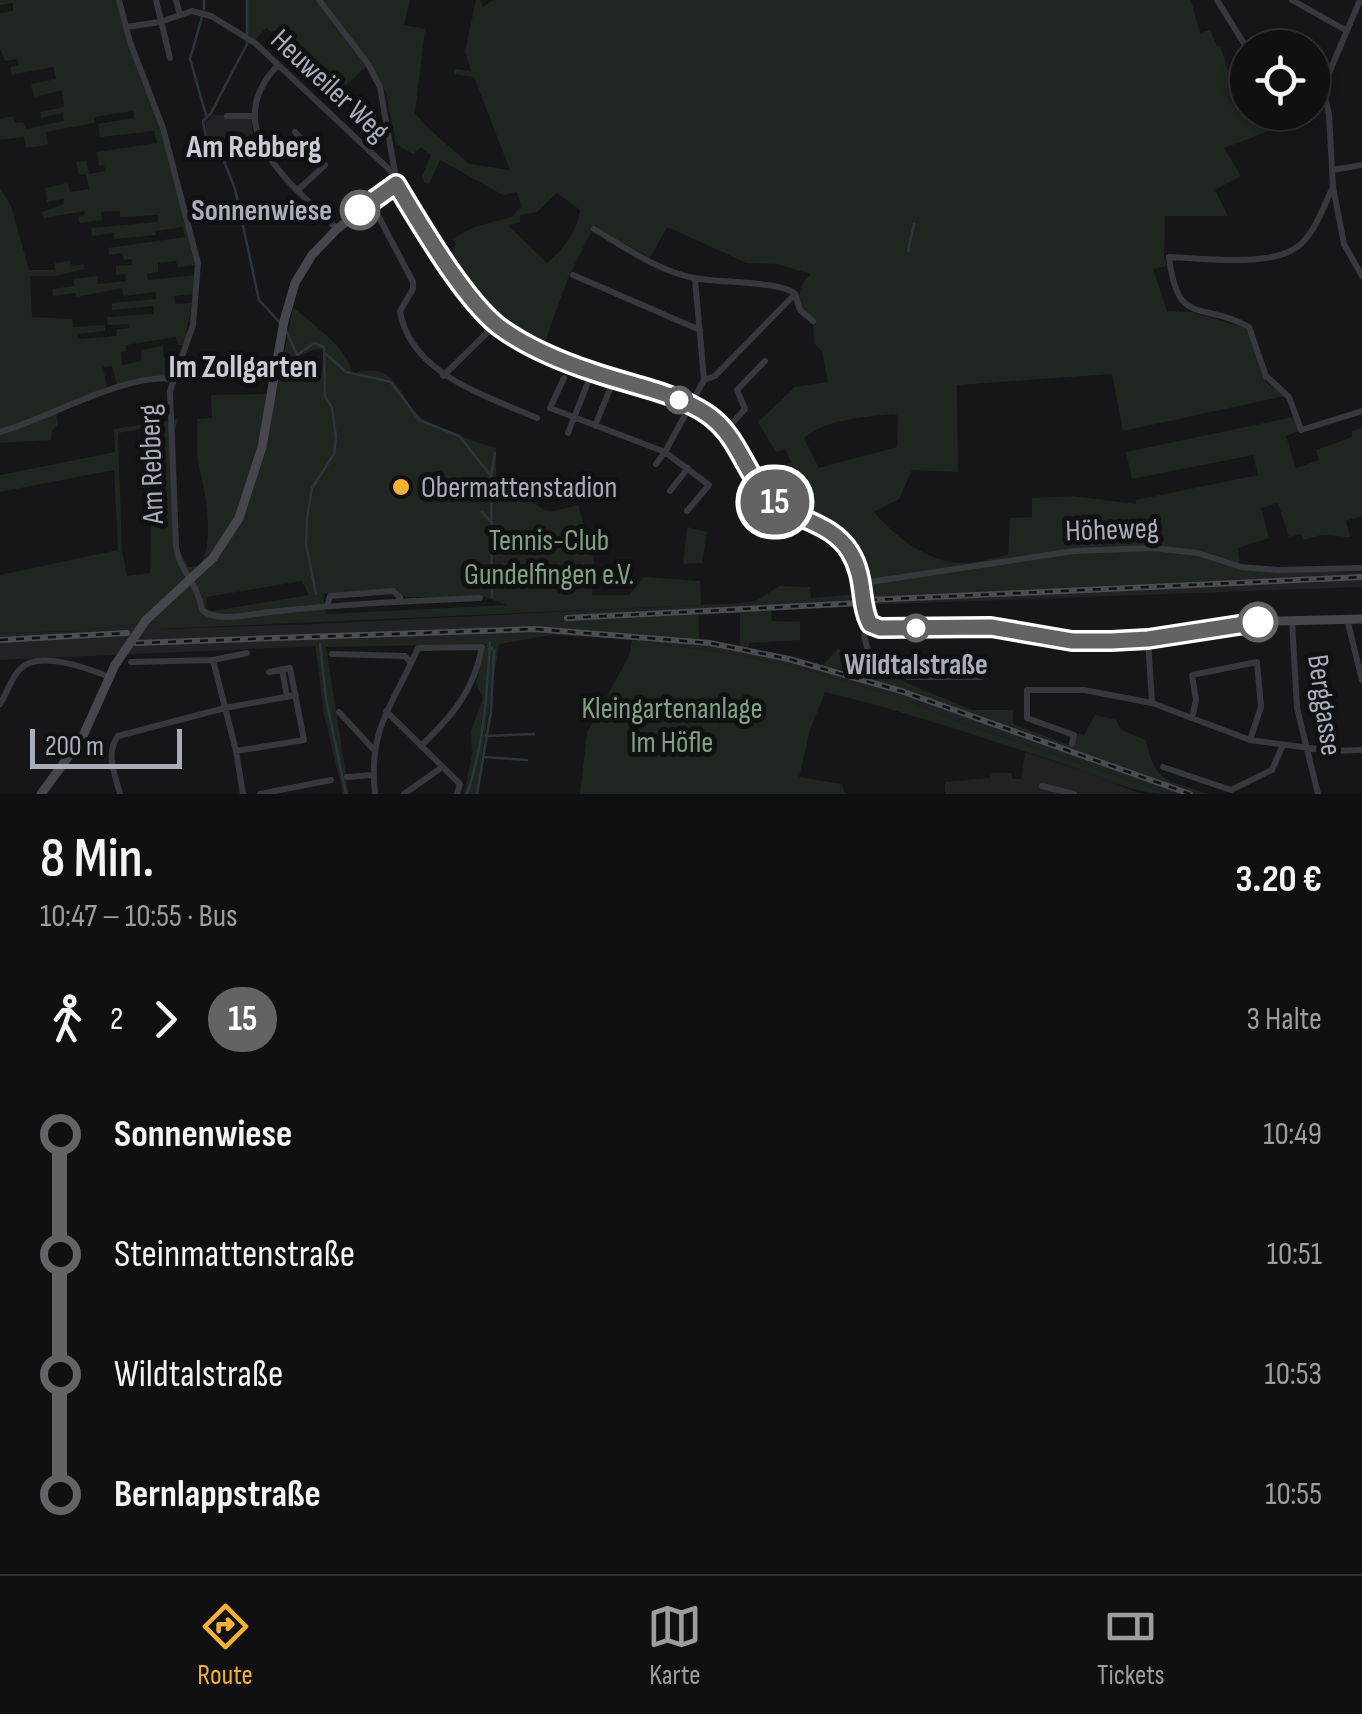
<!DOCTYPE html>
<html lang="de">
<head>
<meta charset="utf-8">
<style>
  body { margin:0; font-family:"Sofia Sans Condensed",sans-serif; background:#19191b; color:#f1f3f6; height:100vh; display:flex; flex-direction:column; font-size:38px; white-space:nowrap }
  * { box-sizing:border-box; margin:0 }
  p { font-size:32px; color:#9c9d9f }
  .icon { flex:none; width:55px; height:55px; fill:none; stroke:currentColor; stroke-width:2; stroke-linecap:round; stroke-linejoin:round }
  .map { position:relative; height:794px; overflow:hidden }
  .side { display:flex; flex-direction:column; background:#101012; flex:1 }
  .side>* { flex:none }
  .badge { padding:0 20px; border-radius:32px; font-size:35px; line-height:65px }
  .tools { position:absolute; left:1230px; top:30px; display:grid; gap:20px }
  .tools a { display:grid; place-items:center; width:100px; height:100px; border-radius:50%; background:#101012; box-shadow:0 2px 8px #0004,0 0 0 2px #303032; font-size:50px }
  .scale { position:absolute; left:30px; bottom:25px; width:152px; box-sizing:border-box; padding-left:10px; border:5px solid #a8adb8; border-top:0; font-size:28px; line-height:35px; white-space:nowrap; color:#a8adb8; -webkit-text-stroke:8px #111113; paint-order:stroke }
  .map>.badge { position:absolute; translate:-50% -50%; box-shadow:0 0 0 5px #fff }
  .legs { display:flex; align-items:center; gap:15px; height:110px; padding:0 40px; font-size:32px }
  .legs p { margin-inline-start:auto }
  .head { display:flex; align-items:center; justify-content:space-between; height:170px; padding:0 40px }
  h1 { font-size:55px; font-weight:600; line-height:75px }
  ul { padding:0 40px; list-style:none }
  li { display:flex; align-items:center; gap:35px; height:120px; font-size:38px }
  li i { display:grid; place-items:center; width:15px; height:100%; margin:0 12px; background:currentColor }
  li i::after { content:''; width:25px; height:25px; margin:-12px; border:8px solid; border-radius:50%; background:#101012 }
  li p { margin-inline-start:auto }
  li:first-child i { background:linear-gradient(#0000 50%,currentColor 0) }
  li:last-child i { background:linear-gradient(currentColor 50%,#0000 0) }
  .tabs { display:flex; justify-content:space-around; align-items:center; height:140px; border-top:2px solid #303032; background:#101012; font-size:28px; color:#9c9d9f }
  .tabs a { display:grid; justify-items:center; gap:5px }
  .tabs .on { color:#f2b134 }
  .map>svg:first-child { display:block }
  .built { fill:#222225 }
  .green { fill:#1e261f; fill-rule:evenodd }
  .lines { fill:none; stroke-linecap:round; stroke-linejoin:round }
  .stream { stroke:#2c353c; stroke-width:2.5 }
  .street { stroke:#37383d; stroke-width:6 }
  .secondary { stroke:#45474d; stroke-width:9 }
  .rail-casing { stroke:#4a4c52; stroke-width:6 }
  .rail { stroke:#111113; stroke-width:2.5; stroke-dasharray:8; stroke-linecap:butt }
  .secondary-bridge { stroke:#45474d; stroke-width:9 }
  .line-1-casing { stroke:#fff; stroke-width:22 }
  .line-1 { stroke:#646363; stroke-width:15 }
  .stop-1-dot { fill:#fff; stroke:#646363; stroke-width:5 }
  .poi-dot { fill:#f2b134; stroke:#111113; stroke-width:4 }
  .labels { text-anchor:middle; stroke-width:10; stroke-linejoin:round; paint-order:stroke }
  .street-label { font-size:30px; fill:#a8adb8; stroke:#111113 }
  .stop-label { font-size:30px; font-weight:bold; fill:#a8adb8; stroke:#111113; text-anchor:end }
  .poi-label { font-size:30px; fill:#a8adb8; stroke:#111113; text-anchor:start }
  .park-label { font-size:30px; fill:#7fa381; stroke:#111113 }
  .neighbourhood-label { font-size:32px; font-weight:bold; fill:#c9ccd4; stroke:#111113 }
</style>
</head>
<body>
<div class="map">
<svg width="1362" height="794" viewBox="0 0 1362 794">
  <rect width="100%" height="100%" fill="#161618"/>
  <!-- built -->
  <path class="built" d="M213 115 251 117 253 134 216 149 206 133V122Z
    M1362 572V587L862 605 640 619V633L710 642 823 665 903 689 1197 794H1170L959 722 901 698 804 669 740 655 632 640 551 635 499 644H363L0 660V633L73 631 153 622 166 623 160 629 314 624Z
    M1025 752 1083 771 1142 794H945V782L990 778 992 773H1011L1013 779H1021Z"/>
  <!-- green -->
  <path class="green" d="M0 0H119L171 163 196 265 177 267 176 261 158 263V272L147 274 148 280 196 275 194 294 174 296 175 304 192 303 184 345H178L176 337 126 345V351L121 352 122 365 141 361V350L163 346 164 358 180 357 172 379 162 378 118 389 112 366 103 367 108 392 56 412 58 424 52 431 51 440 0 443V188L11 206 29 270H55V263L70 261 72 266 84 264V269L55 276H30L32 317 72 319 73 327 105 325V331L77 334 78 339 116 336 117 329 129 328 128 324 108 325 107 317 154 314 153 306 112 310V303L156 299V292L123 296 122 288 76 297 75 293 53 296 52 289 74 286 73 279 98 276V284L126 281 125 274 116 275V266L132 265V259L124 260 122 253 109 255 108 248 185 237 183 227 155 231 156 235 114 239V233L92 236 91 228 158 222V215L120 217V211L101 212 102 220 80 223 78 217 85 215 84 211 44 218 42 212 64 204 63 199 47 202 45 188 68 183 70 192 89 189 86 174 79 175 76 162 86 161 89 174 105 171 104 165 99 166 97 152 157 143 154 131 100 137 98 124 134 118 133 111 94 117V123L46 132 48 145 26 148 24 137 0 140V119L13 116 15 123 23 122 26 129 64 121 63 113 41 118 40 112 64 107 62 90 34 97 31 84 56 79 53 67 12 75 10 67 19 65 17 59 5 61 0 49V13L13 11V3L0 5Z
    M247 0H410L404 25 425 29 415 113C431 134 451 146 469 164L510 170 474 77 454 74 455 69 471 71 465 51 476 0H480L483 7 493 0H1191L1200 33 1210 30 1217 46H1220L1230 75 1234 74 1247 100 1248 112 1278 113 1283 126 1224 148 1241 176 1215 190 1228 216H1165L1164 256 1167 266 1153 269 1167 311 1191 312 1246 328 1266 382 1285 396 1123 431 1112 374 957 385 958 472 912 470 899 499 874 512C895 536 927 562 961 563 976 563 993 558 1008 555L1010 518 1032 517V498L1072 496 1136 504V500L1258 475 1253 455 1132 479 1126 452 1293 417 1299 431 1286 436 1296 468 1319 460 1316 450 1352 437V431L1362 428V516L1346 521 1350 537 1321 535 1303 540 1301 534 1289 537 1278 503 1261 508 1269 538 1238 548 1240 568 1359 573 868 598 854 567 836 541 796 518 757 477 791 462 785 449 776 452 758 422 795 387 828 382 822 351 814 343 813 319C794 305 796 290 810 274L777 264 747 263 667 227 650 258 594 226 568 278 542 350C507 328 463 296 450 255L456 244 452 239 474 227 512 217 521 206 517 192 503 195 440 160 429 184 425 183 422 177 431 155 421 147 413 154 396 144 386 93 370 63 337 94 283 43 278 30 271 32 266 28 255 40 248 34ZM557 193 580 210C577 232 564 249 547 263L508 225 520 222V215L537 212ZM894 414 898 416 897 447 819 468 804 438C826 419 865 417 894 414Z
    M293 307C311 323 351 350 352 374 399 358 397 399 423 419 438 429 478 443 496 448V493L504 500 533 502 544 510 554 511 578 505 594 558 592 595H629L644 577 700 581 701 605 158 629 164 623 153 622 73 631 0 633V575L118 550 114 470 0 492V475L115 452 114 429 178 419 175 430 179 551 189 567 199 566C216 544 205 492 199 466 196 452 198 434 197 419L212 418 211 395 276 394 281 369 322 373 323 349C307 349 299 359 283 359ZM146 428 151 508 150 573 127 576 122 551 118 433ZM302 581 309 595 211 611 207 609 206 597ZM396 589 405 597H485L507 605 326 614 323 594Z
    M687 527 707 532 702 563 683 564Z
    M779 586 810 587 811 598 861 594V598L732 604 756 601Z
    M771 611 772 621 800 622V640L749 643 748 649 740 647V612Z
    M699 615V640C540 620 382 633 223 640L222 637Z
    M551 635 499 644 476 794H464L472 755 471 731 483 698 476 683 486 644 326 647 348 788 349 794H343L324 714 315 643Z
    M632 640 740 655 804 669 901 698 959 722 1170 794C1130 794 1098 775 1060 763 983 738 905 711 825 692L810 730 799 777 842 784 845 794H580L587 733 629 656Z
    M838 649 909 684 972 710H1013V724L1074 747 1078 733 1084 735 1095 715 1116 720 1121 730 1146 740C1155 785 1168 779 1207 794H1197L903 689 823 665Z"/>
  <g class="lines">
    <!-- stream -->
    <path class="stream" d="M204 0V9
      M247 0V44L211 113 203 121 207 142 222 156 235 189 259 300 281 324
      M202 17 190 59 206 115
      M908 251 914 224
      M286 330 297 355 314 343 324 347 325 396 332 408 336 437 334 454 312 488 307 519 306 544 316 594
      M326 354 346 372 391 382 419 420 459 436 491 476
      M482 512 491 522
      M492 597 491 476 495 453
      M320 644 326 699 346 794
      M486 736 534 734
      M484 757 527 760
      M467 794C484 745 487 693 490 642
      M477 794 491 711 494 651 491 647"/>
    <!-- street -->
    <path class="street" d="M119 0 130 42 163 128 198 263 193 325 170 391 176 547C180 572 197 581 202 610 216 623 251 614 270 612 340 604 410 601 480 598
      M156 0 170 58
      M176 0 180 15
      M319 0 368 64 380 87 397 184
      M1217 0 1248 50
      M1292 0 1347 31
      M1360 0 1323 87 1329 114 1333 187 1344 244 1362 276
      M126 27 160 22 192 11 211 16 255 43 393 173
      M277 66C217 130 292 184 337 229
      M1312 83 1323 87
      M227 116H254
      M295 132 325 165 299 189
      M1333 170 1362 165
      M1333 187C1324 205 1317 228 1302 243 1276 269 1203 258 1169 257 1178 329 1201 300 1249 327L1266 376 1289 397 1301 430 1362 411
      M372 204 413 282V289L400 311C410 374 487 396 537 418
      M594 229C626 248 658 271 694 278 717 283 782 281 795 294
      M573 275 700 330
      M795 294 800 310 813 321
      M443 376 496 324
      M564 378 550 408 665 452 704 380 695 279
      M704 380 715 376 795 294
      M595 426 614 379
      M726 430 745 409 737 390 765 361
      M0 432C47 419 124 373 172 379
      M568 433 592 372
      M656 464 665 452 709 485 687 511
      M670 491 688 468
      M863 583 1074 551 1153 548 1198 553 1241 567 1278 570 1362 568
      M327 606 330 596 393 591 400 597 398 602
      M1347 619 1362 680
      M1292 621 1297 708 1318 794
      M870 624 864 636 869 654 908 677H981
      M332 654 405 656 411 663
      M213 660 236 751 243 794
      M131 662 213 660 247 653
      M282 669 287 697
      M1152 703 1250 740 1332 751 1362 750
      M0 704C7 693 12 676 21 668 40 650 89 669 110 677
      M386 711 460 784 457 794
      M339 712 373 749
      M1192 718 1196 700 1192 675 1257 662 1261 707 1250 740
      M1072 744 1074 735 1027 718V690H1084L1152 703 1148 639
      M236 751 304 740 290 668 269 672
      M1163 767 1231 790 1272 770 1282 747
      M347 777 373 775
      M1042 786 1074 794
      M120 794C115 774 105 754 118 736L225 708 296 695
      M260 794 331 780
      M375 794C368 726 393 706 418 648L482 647C474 691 452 716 421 746
      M404 794 441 768"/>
    <!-- secondary -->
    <path class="secondary" d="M865 614 870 624 880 627H991L1071 641H1111L1148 639 1243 622 1362 619
      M146 620 213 558 239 518 262 447 284 321 295 283 312 255 337 229 397 184C420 224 464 300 500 327 556 369 628 380 692 405 712 418 730 431 742 452 749 466 755 481 765 493 801 534 853 514 864 592
      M41 794 82 738 115 665"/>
    <defs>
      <path id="rail" d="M869 600 1362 577
        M567 618 861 603
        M0 640 127 633
        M136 643 535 629 710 643 789 659 901 691 1190 794"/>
    </defs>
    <!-- rail casing -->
    <use href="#rail" class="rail-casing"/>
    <!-- rail -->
    <use href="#rail" class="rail"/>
    <!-- secondary-bridge -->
    <path class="secondary-bridge" d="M864 592 865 614
      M115 665 146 620"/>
  </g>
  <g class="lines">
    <defs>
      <path id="line-1" d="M360 210 396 184C421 225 462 297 498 326 526 347 560 361 593 372 630 385 674 392 707 414 740 437 743 472 770 498 794 521 831 521 850 552 866 578 859 603 870 624L880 628 991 627 1072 641H1111L1148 639 1258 622"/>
    </defs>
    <!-- line-1 casing -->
    <use href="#line-1" class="line-1-casing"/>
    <!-- line-1 -->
    <use href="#line-1" class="line-1"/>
  </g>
  <!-- markers -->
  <g class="stop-1-dot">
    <circle cx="360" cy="210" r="18"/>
    <circle cx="679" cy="400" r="12"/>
    <circle cx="1258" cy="622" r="18"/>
    <circle cx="916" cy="628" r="12"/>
  </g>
  <circle class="poi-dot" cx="401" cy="487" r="10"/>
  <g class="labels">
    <!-- street labels -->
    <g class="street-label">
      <text transform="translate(330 85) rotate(43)" y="10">Heuweiler Weg</text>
      <text transform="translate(151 464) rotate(-92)" y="10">Am Rebberg</text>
      <text transform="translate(1112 529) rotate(-2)" y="10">Höheweg</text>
      <text transform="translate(1325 705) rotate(82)" y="10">Berggasse</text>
    </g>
    <!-- stop labels -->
    <g class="stop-label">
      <text x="332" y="220">Sonnenwiese</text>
      <text x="916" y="674" text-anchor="middle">Wildtalstraße</text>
    </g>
    <!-- poi labels -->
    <g class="poi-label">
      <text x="421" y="497">Obermattenstadion</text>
    </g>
    <!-- park labels -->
    <g class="park-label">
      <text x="549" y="550">Tennis-Club<tspan x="549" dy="34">Gundelfingen e.V.</tspan></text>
      <text x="672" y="718">Kleingartenanlage<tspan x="672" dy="34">Im Höfle</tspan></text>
    </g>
    <!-- neighbourhood labels -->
    <g class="neighbourhood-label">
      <text x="254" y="157">Am Rebberg</text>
      <text x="243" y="377">Im Zollgarten</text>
    </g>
  </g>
</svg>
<div class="tools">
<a><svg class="icon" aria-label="locate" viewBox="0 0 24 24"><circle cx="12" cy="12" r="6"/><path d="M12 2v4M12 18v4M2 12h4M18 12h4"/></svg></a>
</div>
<div class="scale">200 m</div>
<b class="badge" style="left:775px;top:502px;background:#646363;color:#fff">15</b>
</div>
<section class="side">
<div class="head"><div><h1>8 Min.</h1><p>10:47 – 10:55 · Bus</p></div><b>3.20 €</b></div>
<div class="legs"><svg class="icon" aria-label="walk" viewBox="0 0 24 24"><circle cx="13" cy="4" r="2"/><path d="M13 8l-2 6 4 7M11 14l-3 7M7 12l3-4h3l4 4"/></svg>2<svg class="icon" aria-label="forward" viewBox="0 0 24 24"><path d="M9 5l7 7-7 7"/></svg><b class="badge" style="background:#646363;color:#fff">15</b><p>3 Halte</p></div>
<ul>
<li><i style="color:#646363"></i><b>Sonnenwiese</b><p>10:49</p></li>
<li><i style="color:#646363"></i><span>Steinmattenstraße</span><p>10:51</p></li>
<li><i style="color:#646363"></i><span>Wildtalstraße</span><p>10:53</p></li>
<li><i style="color:#646363"></i><b>Bernlappstraße</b><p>10:55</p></li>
</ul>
</section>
<nav class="tabs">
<a class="on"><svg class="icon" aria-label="directions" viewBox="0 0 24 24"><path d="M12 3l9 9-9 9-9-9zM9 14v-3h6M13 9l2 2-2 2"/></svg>Route</a>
<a><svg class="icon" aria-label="map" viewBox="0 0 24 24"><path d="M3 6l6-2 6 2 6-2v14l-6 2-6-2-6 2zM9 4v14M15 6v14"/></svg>Karte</a>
<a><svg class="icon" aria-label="tickets" viewBox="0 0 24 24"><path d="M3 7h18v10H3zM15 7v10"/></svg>Tickets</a>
</nav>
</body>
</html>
